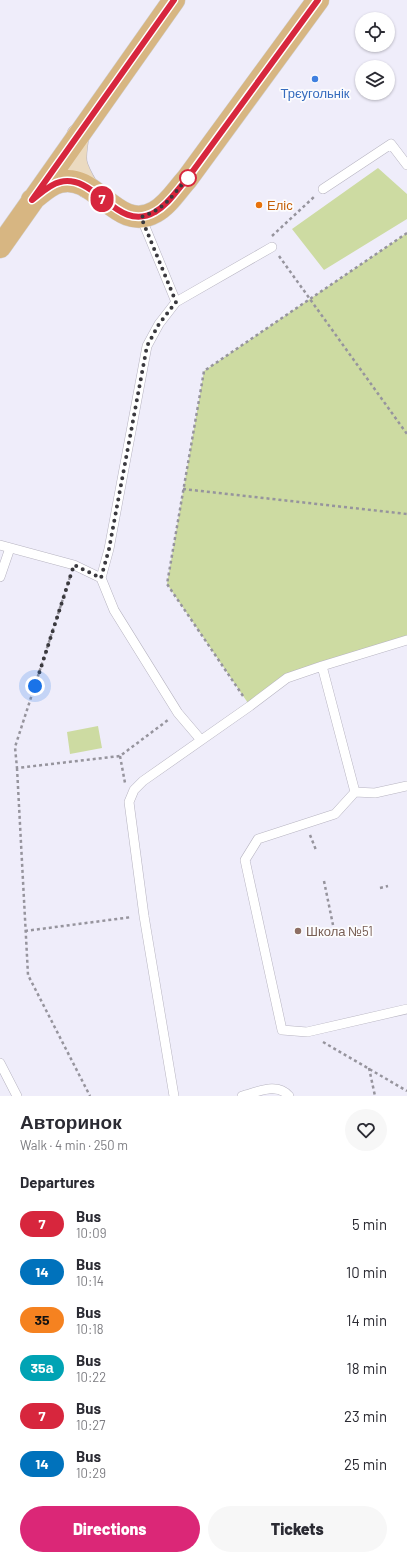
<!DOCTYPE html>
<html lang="en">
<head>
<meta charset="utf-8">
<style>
  body { margin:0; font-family:Barlow,sans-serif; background:#f7f7f7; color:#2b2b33; height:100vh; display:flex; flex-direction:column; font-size:15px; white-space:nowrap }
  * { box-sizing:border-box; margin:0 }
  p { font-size:13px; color:#7c7c81 }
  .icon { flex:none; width:22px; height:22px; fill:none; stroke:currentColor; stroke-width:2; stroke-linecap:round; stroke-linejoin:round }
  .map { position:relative; height:1096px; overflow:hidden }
  .drawer { display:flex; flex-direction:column; background:#fff; flex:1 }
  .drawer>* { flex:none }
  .badge { padding:0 8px; border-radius:13px; font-size:14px; line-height:26px }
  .tools { position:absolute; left:355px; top:12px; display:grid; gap:8px }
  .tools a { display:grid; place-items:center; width:40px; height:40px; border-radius:50%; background:#fff; box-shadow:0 1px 3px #0004; font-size:20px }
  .you { position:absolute; width:20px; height:20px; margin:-10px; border:3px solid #fff; border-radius:50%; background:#1a73e8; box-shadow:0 0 0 6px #1a73e833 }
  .map>.badge { position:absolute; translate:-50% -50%; box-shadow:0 0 0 2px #fff }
  h2 { padding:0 20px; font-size:15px; line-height:36px }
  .round { display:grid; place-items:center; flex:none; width:42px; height:42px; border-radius:21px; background:#f7f7f7 }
  .summary { display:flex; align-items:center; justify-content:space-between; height:68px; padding:0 20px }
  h1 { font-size:19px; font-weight:800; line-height:30px }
  .primary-button { display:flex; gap:8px; margin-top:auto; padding:8px 20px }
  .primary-button a { flex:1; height:46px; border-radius:24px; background:#db2777; color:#fff; font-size:16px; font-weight:800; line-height:46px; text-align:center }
  .primary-button a+a { background:#f7f7f7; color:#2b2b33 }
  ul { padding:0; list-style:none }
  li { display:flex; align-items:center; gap:12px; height:48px; padding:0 20px }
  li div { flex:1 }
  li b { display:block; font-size:15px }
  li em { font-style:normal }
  li .badge { min-width:44px; font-weight:700; text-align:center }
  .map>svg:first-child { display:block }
  .green { fill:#cddba2 }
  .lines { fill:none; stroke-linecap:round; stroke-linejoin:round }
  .lane-casing { stroke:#b7b4c1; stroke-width:10 }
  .secondary-casing { stroke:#b7b4c1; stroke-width:23 }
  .primary-casing { stroke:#d0cfd1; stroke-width:23 }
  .path { stroke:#96949d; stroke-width:2.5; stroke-dasharray:3 3; stroke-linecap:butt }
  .lane { stroke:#fff; stroke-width:9 }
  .secondary { stroke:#ebdac0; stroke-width:22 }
  .primary { stroke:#d7b682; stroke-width:22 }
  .line-casing { stroke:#fff; stroke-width:9 }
  .line { stroke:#d7263d; stroke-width:6 }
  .walk { stroke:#3a393e; stroke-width:4; stroke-dasharray:0 7.2 }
  .shop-dot { fill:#3f7fe0; stroke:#fcfcfe; stroke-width:1.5 }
  .stop-dot { fill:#fff; stroke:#d7263d; stroke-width:2 }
  .food-dot { fill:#e8710a; stroke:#fcfcfe; stroke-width:1.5 }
  .education-dot { fill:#8d6e63; stroke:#fcfcfe; stroke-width:1.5 }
  .labels { text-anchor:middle; stroke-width:3.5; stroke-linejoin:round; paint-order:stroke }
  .shop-label { font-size:13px; fill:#366cbe; stroke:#fcfcfe }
  .food-label { font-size:13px; fill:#c56008; stroke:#fcfcfe; text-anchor:start }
  .education-label { font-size:13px; fill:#785e54; stroke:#fcfcfe; text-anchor:start }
</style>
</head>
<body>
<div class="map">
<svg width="407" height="1096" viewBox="0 0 407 1096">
  <rect width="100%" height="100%" fill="#efedfa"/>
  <!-- green -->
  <path class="green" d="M378 168 407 194V219L324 270 292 229Z
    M407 233V640L287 678 250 706 167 584 204 371Z
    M98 726 102 748 70 754 67 732Z"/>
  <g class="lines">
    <defs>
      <path id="lane" d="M323 189 391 144 407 165
        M141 217 176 302 159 324 147 346 109 549 101 578 114 610 178 713 201 740
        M176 302 272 247
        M0 545 74 565 101 578
        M0 577 10 548
        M322 666 355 792 335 814 258 839 245 860 282 1030 307 1032 407 1009
        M355 792 375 793 407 786
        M0 1063 17 1096
        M174 1096 144 916 129 802 134 790 143 781 250 706 287 678 322 666 407 640
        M242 1096C258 1092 277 1082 289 1096"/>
      <path id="secondary" d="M78 135C74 161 73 163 87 187"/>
      <path id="primary" d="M32 200C40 194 50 184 60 182 96 172 117 234 155 212 168 205 177 190 187 179L318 0
        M0 247 174 0"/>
    </defs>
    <!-- lane casing -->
    <use href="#lane" class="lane-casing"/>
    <!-- secondary casing -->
    <use href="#secondary" class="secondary-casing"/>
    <!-- primary casing -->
    <use href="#primary" class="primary-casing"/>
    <!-- path -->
    <path class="path" d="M272 236 315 196
      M279 256 407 434
      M183 489 407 514
      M70 577 15 747 17 768 120 756 168 720
      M243 696 167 584 204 371 407 233
      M120 756 125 783
      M17 768 28 975 90 1096
      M310 835 316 850
      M324 881 333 925
      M380 888 388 886
      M25 931 132 917
      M323 1042 407 1091
      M369 1068 375 1096"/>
    <!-- lane -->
    <use href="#lane" class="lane"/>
    <!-- secondary -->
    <use href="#secondary" class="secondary"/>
    <!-- primary -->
    <use href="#primary" class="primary"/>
  </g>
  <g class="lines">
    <defs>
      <path id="line" d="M174 0 32 200C40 194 50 184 60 182 96 173 117 234 155 212 168 205 177 190 187 179L318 0"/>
    </defs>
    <!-- line casing -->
    <use href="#line" class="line-casing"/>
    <!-- line -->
    <use href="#line" class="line"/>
    <!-- walk -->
    <path class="walk" d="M35 686 74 565 101 578 109 549 147 346 159 324 176 302 141 217C167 208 170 197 188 178"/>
  </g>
  <!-- markers -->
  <circle class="shop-dot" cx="315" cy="79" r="4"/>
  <circle class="stop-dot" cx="188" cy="178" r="8"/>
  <circle class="food-dot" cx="259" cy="205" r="4"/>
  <circle class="education-dot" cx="298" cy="931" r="4"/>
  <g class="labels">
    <!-- shop labels -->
    <g class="shop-label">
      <text x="315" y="98">Трєугольнік</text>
    </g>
    <!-- food labels -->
    <g class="food-label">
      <text x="267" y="210">Еліс</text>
    </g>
    <!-- education labels -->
    <g class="education-label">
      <text x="306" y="936">Школа №51</text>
    </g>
  </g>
</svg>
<div class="tools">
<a><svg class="icon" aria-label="locate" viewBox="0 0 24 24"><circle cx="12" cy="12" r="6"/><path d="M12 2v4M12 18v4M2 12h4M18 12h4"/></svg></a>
<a><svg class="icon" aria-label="layers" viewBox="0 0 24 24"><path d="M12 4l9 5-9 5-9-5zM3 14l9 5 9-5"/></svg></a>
</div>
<div class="you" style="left:35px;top:686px"></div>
<b class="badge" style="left:102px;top:199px;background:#d7263d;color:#fff">7</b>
</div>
<section class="drawer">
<div class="summary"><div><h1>Авторинок</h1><p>Walk · 4 min · 250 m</p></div><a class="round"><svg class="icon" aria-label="heart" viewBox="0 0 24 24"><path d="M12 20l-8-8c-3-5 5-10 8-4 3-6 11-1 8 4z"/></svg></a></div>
<h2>Departures</h2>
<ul>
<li><span class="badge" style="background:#d7263d;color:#fff">7</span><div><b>Bus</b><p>10:09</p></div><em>5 min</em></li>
<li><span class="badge" style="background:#0072bc;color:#fff">14</span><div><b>Bus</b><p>10:14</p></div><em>10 min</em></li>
<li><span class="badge" style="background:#f58220;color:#111">35</span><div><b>Bus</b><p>10:18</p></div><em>14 min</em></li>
<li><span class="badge" style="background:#00a3b4;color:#fff">35а</span><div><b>Bus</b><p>10:22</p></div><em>18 min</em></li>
<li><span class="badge" style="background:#d7263d;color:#fff">7</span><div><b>Bus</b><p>10:27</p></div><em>23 min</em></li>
<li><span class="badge" style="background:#0072bc;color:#fff">14</span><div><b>Bus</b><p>10:29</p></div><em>25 min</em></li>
</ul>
<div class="primary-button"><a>Directions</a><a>Tickets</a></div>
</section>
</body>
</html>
